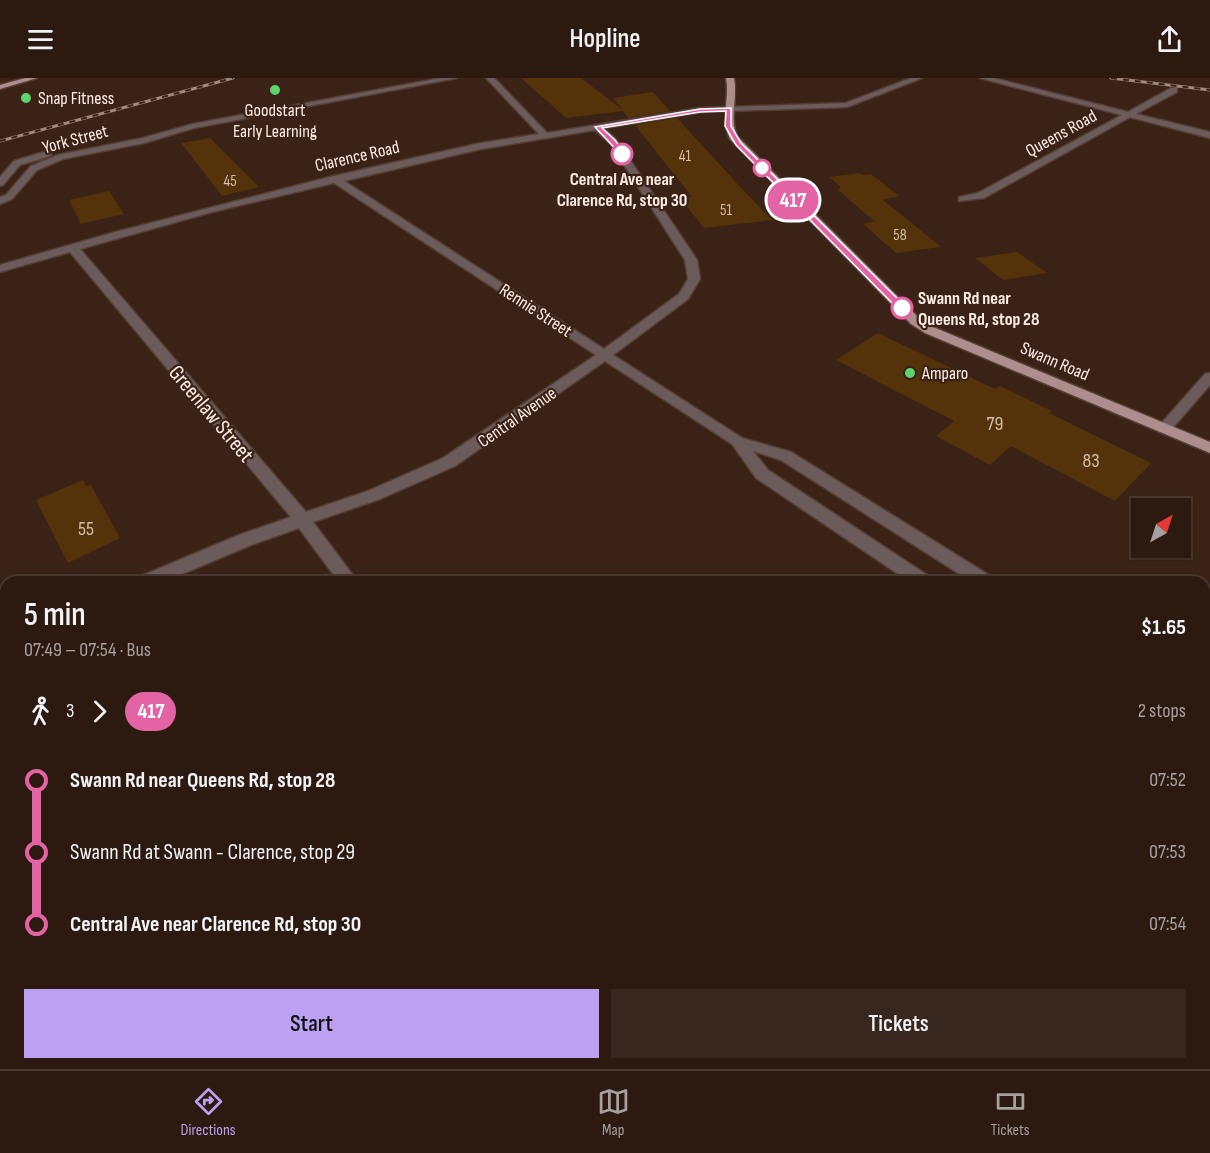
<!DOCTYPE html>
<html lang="en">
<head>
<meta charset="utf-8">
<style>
  body { margin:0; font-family:"Sofia Sans Condensed",sans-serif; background:#38271e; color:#f1f3f6; height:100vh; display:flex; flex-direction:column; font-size:22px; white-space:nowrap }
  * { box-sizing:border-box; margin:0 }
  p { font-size:20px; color:#a6a19f }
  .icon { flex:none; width:33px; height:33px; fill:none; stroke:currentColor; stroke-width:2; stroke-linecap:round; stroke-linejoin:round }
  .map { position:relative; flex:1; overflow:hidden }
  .side { position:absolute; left:0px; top:498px; width:1210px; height:494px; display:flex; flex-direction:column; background:#2c1a10; border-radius:18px 18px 0 0; box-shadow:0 2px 4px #0004,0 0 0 2px #483830 }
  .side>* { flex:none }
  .badge { padding:0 12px; border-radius:20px; font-size:21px; line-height:39px }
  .needle { width:39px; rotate:39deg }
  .fabs { position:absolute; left:1131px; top:420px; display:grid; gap:12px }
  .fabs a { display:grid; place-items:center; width:60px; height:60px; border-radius:0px; background:#2c1a10; box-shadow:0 2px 4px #0004,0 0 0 2px #483830; font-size:30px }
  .map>.badge { position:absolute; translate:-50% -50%; box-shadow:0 0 0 3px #fff }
  .legs { display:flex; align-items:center; gap:9px; height:66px; padding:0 24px; font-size:20px }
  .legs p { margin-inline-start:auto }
  .head { display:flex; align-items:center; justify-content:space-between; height:102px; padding:0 24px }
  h1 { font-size:33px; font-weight:600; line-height:45px }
  .cta { display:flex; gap:12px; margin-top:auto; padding:12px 24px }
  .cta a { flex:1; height:69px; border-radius:0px; background:#bca0f2; color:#111; font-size:24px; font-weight:600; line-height:69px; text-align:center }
  .cta a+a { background:#38271e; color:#f1f3f6 }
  ul { padding:0 24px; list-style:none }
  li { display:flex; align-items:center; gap:21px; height:72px; font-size:22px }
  li i { display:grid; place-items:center; width:9px; height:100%; margin:0 8px; background:currentColor }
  li i::after { content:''; width:15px; height:15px; margin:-8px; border:4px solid; border-radius:50%; background:#2c1a10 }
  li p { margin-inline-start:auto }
  li:first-child i { background:linear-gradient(#0000 50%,currentColor 0) }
  li:last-child i { background:linear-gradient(currentColor 50%,#0000 0) }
  header { display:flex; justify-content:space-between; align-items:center; height:78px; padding:0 24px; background:#2c1a10; font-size:27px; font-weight:600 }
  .menu { display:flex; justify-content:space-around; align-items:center; height:84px; border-top:2px solid #483830; background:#2c1a10; font-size:16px; color:#a6a19f }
  .menu a { display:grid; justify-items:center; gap:3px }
  .menu .on { color:#bca0f2 }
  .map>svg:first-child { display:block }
  .building { fill:#54320a }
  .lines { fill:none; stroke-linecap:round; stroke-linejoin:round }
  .minor-casing { stroke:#563e33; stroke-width:3 }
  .major-casing { stroke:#563e33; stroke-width:3 }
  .minor { fill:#6b5c5b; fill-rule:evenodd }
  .major { fill:#ad8e8c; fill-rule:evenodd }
  .rail-casing { stroke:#a08a80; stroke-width:3 }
  .rail { stroke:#3b2216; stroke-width:2; stroke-dasharray:6; stroke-linecap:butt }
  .line-1 { fill:#e463a4; stroke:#fff; stroke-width:1.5 }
  .poi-dot { fill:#5dd56d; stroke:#3b2216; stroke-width:2 }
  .stop-1-dot { fill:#fff; stroke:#e463a4; stroke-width:3 }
  .labels { text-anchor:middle; stroke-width:4.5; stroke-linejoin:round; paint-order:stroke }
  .far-number-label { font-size:16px; fill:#d4beae }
  .far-poi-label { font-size:18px; fill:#feece4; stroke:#3b2216; text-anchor:start }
  .far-street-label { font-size:18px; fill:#feece4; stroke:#3b2216 }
  .far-stop-label { font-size:18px; font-weight:bold; fill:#feece4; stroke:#3b2216 }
  .number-label { font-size:20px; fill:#d4beae }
  .street-label { font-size:22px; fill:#feece4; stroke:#3b2216 }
</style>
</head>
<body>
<header><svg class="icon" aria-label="menu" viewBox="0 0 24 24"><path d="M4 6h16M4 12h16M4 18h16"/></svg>Hopline<svg class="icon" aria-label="share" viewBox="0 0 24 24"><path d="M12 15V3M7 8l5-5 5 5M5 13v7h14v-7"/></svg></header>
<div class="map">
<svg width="1210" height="991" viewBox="0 0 1210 991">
  <rect width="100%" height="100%" fill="#3b2216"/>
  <!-- building -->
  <path class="building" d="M521 0H581L623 32 613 20 653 14 670 33 628 40 623 33 566 40Z
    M677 40 744 113 772 142 704 150 680 120 692 119 635 47Z
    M210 60 259 109 222 118 181 65Z
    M860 95 863 97 871 96 899 118 883 122 941 169 896 175 863 146 874 143 838 112 841 109 829 99Z
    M109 113 124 136 81 146 69 122Z
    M1017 174 1047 195 1003 202 975 180Z
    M878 255 995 311 1000 308 1052 333 1049 335 1151 385 1115 423 1011 368 990 387 936 358 954 343 836 282Z
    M83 402 86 408 91 407 120 460 68 485 36 422Z"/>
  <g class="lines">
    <defs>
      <path id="minor" d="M441 0H457L194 50 144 65 63 81 37 92 12 121 0 126V119L6 117 31 88 58 77 143 60 193 46Z
        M486 0H494L547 55 701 30 846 25 911 0H922L847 29 701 34 604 50 616 61 697 182 700 201 688 221 613 277 742 360 791 374 992 499 995 504H972L781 382 753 373 768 392 930 499 933 504H910L756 400 732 366 605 283 455 388 380 421 313 444 358 504H339L299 450 251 467 163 504H136L139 499 239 457 291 439 70 174 0 194V187L112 155 334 98 481 65 539 56ZM595 52 610 65 685 182 688 201 679 216 604 271 344 103 481 71ZM334 105 596 277 443 380 368 413 306 434 80 171 212 134Z
        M980 0H993L1128 34 1171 10H1177V14L1136 36 1210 54V60L1130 39 984 120 959 123V119L978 115 1122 37Z
        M47 73 51 76 50 78 20 87 3 107 0 108V99L14 83Z
        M1210 295V307L1169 354H1159L1157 351 1159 348 1205 296Z
        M6 554V571L0 573V556Z
        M1204 632 1210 634V654L1204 652Z
        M1204 680 1210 682V705L1204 703Z
        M728 986H756L754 991H726Z
        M791 986H824L826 991H793Z"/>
      <path id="major" d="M25 0H37L0 11V7Z
        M726 0H734C738 20 729 39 737 58L919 240 933 249 1210 364V375L925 255 911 246 730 61C720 41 730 21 726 0Z"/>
    </defs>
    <!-- minor casing -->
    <use href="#minor" class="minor-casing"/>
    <!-- major casing -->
    <use href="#major" class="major-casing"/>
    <!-- minor -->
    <use href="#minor" class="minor"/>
    <!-- major -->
    <use href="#major" class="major"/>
    <defs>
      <path id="rail" d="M1111 0 1210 12
        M0 63 233 0"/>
    </defs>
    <!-- rail casing -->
    <use href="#rail" class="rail-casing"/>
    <!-- rail -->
    <use href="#rail" class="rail"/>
  </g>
  <!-- line-1 -->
  <path class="line-1" d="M731 30V48L741 65 905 228V232H899L736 67 725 48 726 33 700 34 602 50 615 62 625 76 622 78 595 49 700 31Z"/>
  <!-- markers -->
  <g class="poi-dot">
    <circle cx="275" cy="12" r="6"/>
    <circle cx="26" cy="20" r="6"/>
    <circle cx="910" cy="295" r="6"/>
  </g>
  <g class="stop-1-dot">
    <circle cx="622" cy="76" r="10"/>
    <circle cx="762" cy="90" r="8"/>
    <circle cx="902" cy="230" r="10"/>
  </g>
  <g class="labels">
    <!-- far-number labels -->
    <g class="far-number-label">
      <text x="685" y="83">41</text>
      <text x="230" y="108">45</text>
      <text x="726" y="137">51</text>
      <text x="900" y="162">58</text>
    </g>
    <!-- far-poi labels -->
    <g class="far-poi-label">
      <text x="38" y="26">Snap Fitness</text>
      <text x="275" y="38" text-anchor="middle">Goodstart<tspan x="275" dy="21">Early Learning</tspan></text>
      <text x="922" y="301">Amparo</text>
    </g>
    <!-- far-street labels -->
    <g class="far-street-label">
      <text transform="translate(1061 55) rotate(-29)" y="6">Queens Road</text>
      <text transform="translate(75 61) rotate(-15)" y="6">York Street</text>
      <text transform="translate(357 78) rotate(-13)" y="6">Clarence Road</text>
      <text transform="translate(536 232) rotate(33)" y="6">Rennie Street</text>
      <text transform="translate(1055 283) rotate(23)" y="6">Swann Road</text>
      <text transform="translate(517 339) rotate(-35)" y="6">Central Avenue</text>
    </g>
    <!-- far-stop labels -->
    <g class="far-stop-label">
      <text x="622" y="107">Central Ave near<tspan x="622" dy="21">Clarence Rd, stop 30</tspan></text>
      <text x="918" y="226" text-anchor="start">Swann Rd near<tspan x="918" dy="21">Queens Rd, stop 28</tspan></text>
    </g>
    <!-- number labels -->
    <g class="number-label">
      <text x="995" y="352">79</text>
      <text x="1091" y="389">83</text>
      <text x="86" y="457">55</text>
    </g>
    <!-- street labels -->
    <g class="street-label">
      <text transform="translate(212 335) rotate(50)" y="8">Greenlaw Street</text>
    </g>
  </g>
</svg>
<div class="fabs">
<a><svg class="needle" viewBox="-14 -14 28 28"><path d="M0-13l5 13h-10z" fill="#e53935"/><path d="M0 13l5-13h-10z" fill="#a6a19f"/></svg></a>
</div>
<b class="badge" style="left:793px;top:122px;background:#e463a4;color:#fff">417</b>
<section class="side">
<div class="head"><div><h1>5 min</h1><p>07:49 – 07:54 · Bus</p></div><b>$1.65</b></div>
<div class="legs"><svg class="icon" aria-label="walk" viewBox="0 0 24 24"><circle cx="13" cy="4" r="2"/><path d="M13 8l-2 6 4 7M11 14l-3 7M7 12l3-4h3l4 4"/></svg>3<svg class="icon" aria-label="forward" viewBox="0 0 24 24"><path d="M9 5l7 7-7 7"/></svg><b class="badge" style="background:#e463a4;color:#fff">417</b><p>2 stops</p></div>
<ul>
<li><i style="color:#e463a4"></i><b>Swann Rd near Queens Rd, stop 28</b><p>07:52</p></li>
<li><i style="color:#e463a4"></i><span>Swann Rd at Swann - Clarence, stop 29</span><p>07:53</p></li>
<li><i style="color:#e463a4"></i><b>Central Ave near Clarence Rd, stop 30</b><p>07:54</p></li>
</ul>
<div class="cta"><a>Start</a><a>Tickets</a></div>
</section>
</div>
<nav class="menu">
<a class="on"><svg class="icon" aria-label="directions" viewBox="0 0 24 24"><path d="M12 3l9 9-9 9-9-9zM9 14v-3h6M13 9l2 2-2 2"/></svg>Directions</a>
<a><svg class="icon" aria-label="map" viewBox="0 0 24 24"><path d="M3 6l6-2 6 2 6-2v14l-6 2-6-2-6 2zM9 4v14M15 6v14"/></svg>Map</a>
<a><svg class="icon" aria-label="tickets" viewBox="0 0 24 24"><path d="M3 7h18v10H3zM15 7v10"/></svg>Tickets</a>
</nav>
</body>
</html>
